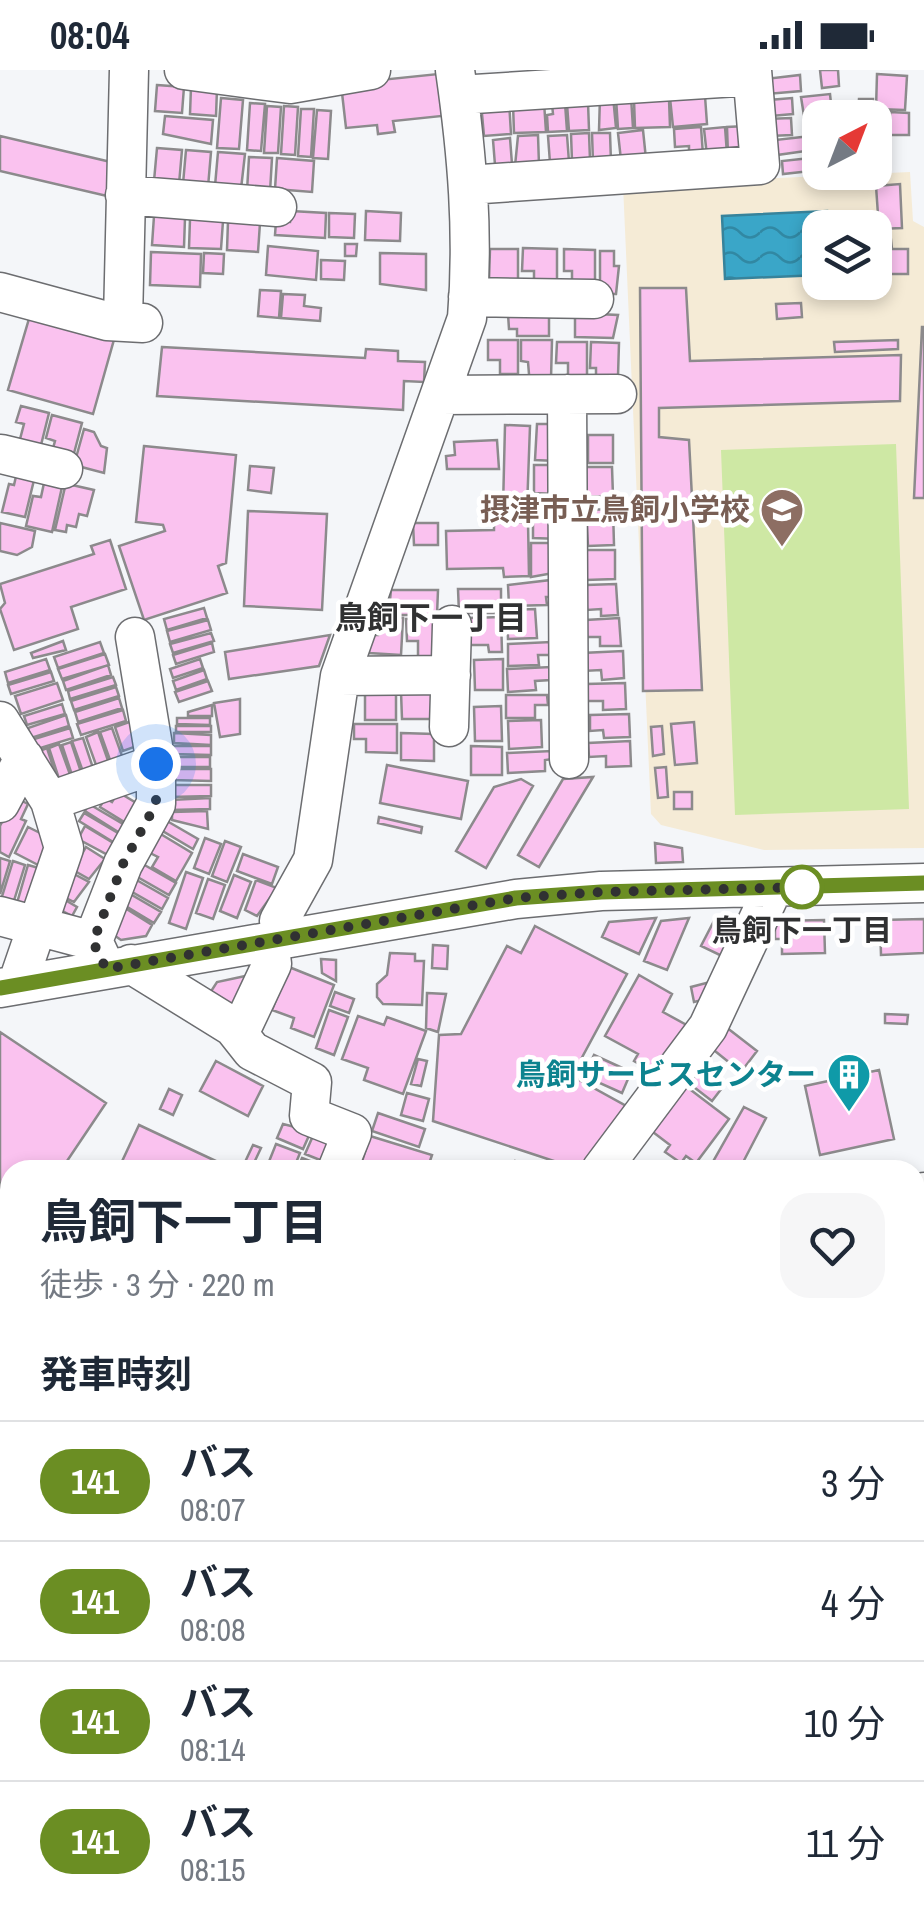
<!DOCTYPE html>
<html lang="ja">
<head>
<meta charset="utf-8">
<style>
  body { margin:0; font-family:"Archivo Narrow","Noto Sans JP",sans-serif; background:#f6f6f7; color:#1f2937; height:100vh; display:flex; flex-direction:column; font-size:38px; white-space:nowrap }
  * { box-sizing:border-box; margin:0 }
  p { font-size:32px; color:#747a83 }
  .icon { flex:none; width:55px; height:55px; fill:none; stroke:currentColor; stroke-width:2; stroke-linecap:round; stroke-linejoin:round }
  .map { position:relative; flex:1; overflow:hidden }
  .side { position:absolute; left:0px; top:1090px; width:925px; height:762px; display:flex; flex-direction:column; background:#fff; border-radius:30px 30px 0 0; box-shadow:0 5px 15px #0003 }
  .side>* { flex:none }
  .badge { padding:0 20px; border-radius:32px; font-size:35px; line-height:65px }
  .needle { width:65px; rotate:42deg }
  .fabs { position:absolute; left:802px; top:30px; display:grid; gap:20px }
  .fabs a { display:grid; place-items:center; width:90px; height:90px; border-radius:20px; background:#fff; box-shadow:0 5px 15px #0003; font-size:50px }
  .you { position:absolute; width:50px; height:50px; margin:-25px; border:8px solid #fff; border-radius:50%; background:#1a73e8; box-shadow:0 0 0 15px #1a73e833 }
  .map>.badge { position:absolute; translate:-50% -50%; box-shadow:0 0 0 5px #fff }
  h2 { padding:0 40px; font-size:38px; line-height:90px }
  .round { display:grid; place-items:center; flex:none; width:105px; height:105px; border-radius:30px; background:#f6f6f7 }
  .headline { display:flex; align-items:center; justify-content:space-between; height:170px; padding:0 40px }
  h1 { font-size:48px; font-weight:700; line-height:75px }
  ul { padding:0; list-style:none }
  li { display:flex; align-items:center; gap:30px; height:120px; padding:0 40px; border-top:2px solid #e0e1e3 }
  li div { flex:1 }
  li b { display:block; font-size:38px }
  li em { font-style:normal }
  li .badge { min-width:110px; font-weight:700; text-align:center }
  .status { display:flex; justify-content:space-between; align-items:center; height:70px; padding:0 50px; background:#fff; direction:ltr }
  .status svg { height:28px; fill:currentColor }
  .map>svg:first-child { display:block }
  .education { fill:#f5ebd6; fill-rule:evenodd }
  .green { fill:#cee8a4 }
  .water { fill:url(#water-waves); stroke:#37839b; stroke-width:2.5 }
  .building { fill:#fac2ef; stroke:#8c8a8c; stroke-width:2.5 }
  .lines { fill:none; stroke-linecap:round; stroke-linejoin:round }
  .minor-casing { stroke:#6c6d70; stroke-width:41 }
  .minor { stroke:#fff; stroke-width:38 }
  .line-casing { stroke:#fff; stroke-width:22 }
  .line { stroke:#6b8e23; stroke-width:15 }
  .walk { stroke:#303132; stroke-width:10; stroke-dasharray:0 18 }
  .stop-dot { fill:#fff; stroke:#6b8e23; stroke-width:5 }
  .labels { text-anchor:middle; stroke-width:9; stroke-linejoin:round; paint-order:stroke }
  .education-label { font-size:30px; font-weight:bold; fill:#785e54; stroke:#fff; text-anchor:end }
  .stop-label { font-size:30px; font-weight:bold; fill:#303132; stroke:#fff }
  .culture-label { font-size:30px; font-weight:bold; fill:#0d838f; stroke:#fff; text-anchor:end }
  .neighbourhood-label { font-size:32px; font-weight:bold; fill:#303132; stroke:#fff }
</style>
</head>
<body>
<div class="status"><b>08:04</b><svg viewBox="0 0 49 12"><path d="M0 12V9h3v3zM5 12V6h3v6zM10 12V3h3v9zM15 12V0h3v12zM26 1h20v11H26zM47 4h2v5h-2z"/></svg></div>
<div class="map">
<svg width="924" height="1852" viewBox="0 0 924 1852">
  <defs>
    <pattern id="water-waves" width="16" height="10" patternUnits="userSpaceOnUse" patternTransform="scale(2.5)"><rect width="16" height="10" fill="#3aa6c8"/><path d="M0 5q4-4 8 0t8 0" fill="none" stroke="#3188a3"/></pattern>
  </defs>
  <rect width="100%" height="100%" fill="#f4f6f9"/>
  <!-- education -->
  <path class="education" d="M910 102 913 151 924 157V778L764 780 661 755 651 744 623 115ZM820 158H875V212H820Z"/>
  <!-- green -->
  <path class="green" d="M896 374 909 739 735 745 721 380Z
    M924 1214V1852H153L119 1843 915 1842V1220Z
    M10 1456V1819L0 1818V1457Z"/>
  <!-- water -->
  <path class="water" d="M827 141V157L820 158V205L725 209 722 146Z"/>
  <!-- building -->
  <path class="building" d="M820 0H838L839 16 822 18Z
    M438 4 442 46 393 51 395 62 378 64 377 55 346 58 341 14Z
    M877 4 907 6 905 40 876 39Z
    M800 5 801 21 767 24 765 9Z
    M157 15 184 17 182 43 155 41Z
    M191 17 217 19 216 46 190 44Z
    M830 24 832 43 804 46 801 27Z
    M613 26 616 58 599 60 600 27Z
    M705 26 707 54 673 57 670 28Z
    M631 27 633 58 618 59 616 28Z
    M221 28 243 30 239 79 217 78Z
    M792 28 793 44 771 46 769 30Z
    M669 29 670 57 635 58 634 30Z
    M859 29H873V48H858Z
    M509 31 511 64 484 66 481 33Z
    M544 32 546 62 514 63 513 34Z
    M588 32 589 60 569 61 567 34Z
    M250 33 265 34 261 81 247 80Z
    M565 33 567 61 548 62 547 45 553 44 552 34Z
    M267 36 281 37 278 83H264Z
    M284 36 298 37 295 85 281 84Z
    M301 39H314L311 87 298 86Z
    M317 40 331 41 328 89 313 88Z
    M890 42 909 43V65H890Z
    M165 46 213 50 211 74 163 64Z
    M833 46 820 48V62L804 63V48Z
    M791 48 792 65 769 66 767 49Z
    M746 56 747 85H728L727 57Z
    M701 57 703 85 689 86V76L675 77 674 59Z
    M725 57 727 84 707 86 704 59Z
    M643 60 646 89 621 90 618 63Z
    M589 63 590 90 572 91 571 64Z
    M592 63H610L611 92H593Z
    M538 65 539 95 515 96 518 66Z
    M567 65 569 92 550 93 548 66Z
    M820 65V79L777 85 775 70Z
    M0 66 115 93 107 126 0 101Z
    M510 68 512 94 495 95 493 70Z
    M157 78 182 80 179 114 154 111Z
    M186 80 211 82 208 117 183 114Z
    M218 82 245 84 241 119 215 116Z
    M249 87 272 88 270 122 247 121Z
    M820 87V100L783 104 782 91Z
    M277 88 314 91 312 122 275 119Z
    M861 107V117H844L843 108Z
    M900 114 902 158 879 159 876 116Z
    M291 141 326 143 325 168 275 165 276 151 290 152Z
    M366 141 401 143 400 171 365 170Z
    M329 143 355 144 354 168 329 167Z
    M154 146 185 148 184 177 152 175Z
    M190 149 223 151 221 179 189 178Z
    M228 151 260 153 258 182 227 180Z
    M891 170 892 179H908V204H879V174Z
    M345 174H357L356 186H345Z
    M268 176 318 181 316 210 266 205Z
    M523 178 557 179V211L534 210V201H522Z
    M490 179H518V211L489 210Z
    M564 179 595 180V214L572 213V201H564Z
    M600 181H614V196H619L616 224H600Z
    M151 182 201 184 200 217 150 215Z
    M204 183 224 184 223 204 203 203Z
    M380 183 426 184V220L380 214Z
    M321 190 345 191 344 210 321 209Z
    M640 218H686L690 291 901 285 900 331 659 338V367L689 370 702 620 643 621Z
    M260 220 281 221 279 248 258 246Z
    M283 224 305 225 304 236 321 238 320 251 281 248Z
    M801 233 802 247 777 249 776 234Z
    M31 242 115 266 93 344 8 320Z
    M575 243 618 245 613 268 575 267Z
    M508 244H549V266H517V259H509Z
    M922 257H924V428H914Z
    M488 270H518V304H500V290H488Z
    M521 270H552L551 309 532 308 529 304 528 292 521 291Z
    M898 270V279L835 282 834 272Z
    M557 272H587V308H568V293H556Z
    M591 272 619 273 618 306H596V298H590Z
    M162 277 365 288 366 279 398 281V291L425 292 424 312 404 311 403 340 157 326Z
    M21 336 49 343 40 379 19 373 24 354 16 352Z
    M52 345 82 353 73 387 52 382 55 371 46 368Z
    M537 354H559L557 391 535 390Z
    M505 355 530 356 527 439 503 438Z
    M84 359 94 362 101 376 107 378 104 403 74 395Z
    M588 365H613V393H588Z
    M497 370 499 399H447L446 386 455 385 454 372Z
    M144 376 236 385 226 493 218 496 227 523 144 550 119 476 165 461 163 455 136 452Z
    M534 395H560L559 424 534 423Z
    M250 396 274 398 271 423 248 420Z
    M584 397H612L613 426 585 427Z
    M17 402 35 406 25 447 2 442 9 414 14 415Z
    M44 413 62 417 52 462 26 456 33 426 41 427Z
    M72 415 94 420 87 446 79 444 76 457 67 455 66 462 55 460 65 417Z
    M533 436 561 437V469L533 468Z
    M613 439 614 475 588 476 586 440Z
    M248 441 327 444 322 540 244 536Z
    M528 452 529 506 504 507 503 498 447 499 446 461 494 460V453Z
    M0 453 35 461 32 477 17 485 0 481Z
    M413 453H438V475H414Z
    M110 470 126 519 71 537 78 559 14 580 0 539 5 533 0 514 94 484 91 476Z
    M531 473H555L559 502 531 507Z
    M586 480H615V509L586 510Z
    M551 510 552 527H546L547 535 509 536 508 515Z
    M616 514 618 545 601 546V539L587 540 586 515Z
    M458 519H501V543H459Z
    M391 520H438L437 545H398V531L390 530Z
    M204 538 207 548 167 560 164 549Z
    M535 539 537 568 508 569 507 540Z
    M378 547 403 548 401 585 369 583V565H378Z
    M501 547 502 582H489L488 575H470L469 548Z
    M439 548 440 586 418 587V571H407L406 549Z
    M619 548 621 576H600V567H587L586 550Z
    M208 550 211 560 170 572 167 561Z
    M211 563 214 571 173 583 170 574Z
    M330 565 319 596 229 609 225 582Z
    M63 571 66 580 33 588 31 583Z
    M100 572 104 583 58 598 54 587Z
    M551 572 552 585H538L539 595 508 596V574Z
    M212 573 214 582 176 594 173 585Z
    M623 581 624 608 602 610 601 600 583 601 582 583Z
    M105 584 109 595 62 609 58 599Z
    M46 589 50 600 8 613 5 602Z
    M200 589 203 598 173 608 170 599Z
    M503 589V620H475L474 590Z
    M108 595 111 605 66 620 63 611Z
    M551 597V610L535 611 536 620 508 622 507 599Z
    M204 600 207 609 176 620 173 611Z
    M51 602 54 611 11 624 8 615Z
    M113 607 116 615 70 629 68 621Z
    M208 611 212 621 179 632 175 622Z
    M57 613 63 630 21 644 15 626Z
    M625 613 626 639 603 640V631H587L586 614Z
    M116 617 119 626 74 640 71 631Z
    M365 622H396V650H365Z
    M401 622H437V649H402Z
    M506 625H547L548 635H535V648H506Z
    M119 628 122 638 78 652 75 642Z
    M240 629V664L220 667 214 633Z
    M62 634 65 644 27 655 24 646Z
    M212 635V646H188V642Z
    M501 636 502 671H475L474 637Z
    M123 640 126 651 81 665 77 654Z
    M629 644 630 667 604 668 603 660 590 661V645Z
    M66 645 69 656 31 668 28 658Z
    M177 648H210V655L177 654Z
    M541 650 542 677 509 679 508 651Z
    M132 651 137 676 123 681 115 657Z
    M694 652 697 693 675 695 671 654Z
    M354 654H397V683L366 682V669H354Z
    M176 656H211V662H176Z
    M662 656 664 684 653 686 651 657Z
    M70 658 73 668 34 680 31 670Z
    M112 658 126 697 114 701 100 662Z
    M98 662 112 702 100 706 86 667Z
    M174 663 211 665V675L174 673Z
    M401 663 434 664V691L401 690Z
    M83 668 96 707 86 710 72 671Z
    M630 671 631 696 606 697V686L589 687 588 673Z
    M71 672 84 711 75 714 62 675Z
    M59 674 72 710 61 715 49 678Z
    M173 676H211V685L173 684Z
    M471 676 502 677V705H471Z
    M47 678 59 715 37 682Z
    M552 681 553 689 545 690V701L508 703 507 683Z
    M171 687H210V697H171Z
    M387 695 468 711 461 749 380 733Z
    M666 697 668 727 658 728 655 698Z
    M171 699H211V711L171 710Z
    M593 707 539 797 518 785 563 709Z
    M521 709 533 716 486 798 456 781 494 717Z
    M170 715H211V726L170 727Z
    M118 722 138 734 126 753 100 737 105 728 112 732Z
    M674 722H692V739H674Z
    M14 727 28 734 21 749 26 751 9 787 0 782V756Z
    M210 728V739L170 740V730Z
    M89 734 128 757 123 765 85 741Z
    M207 741 208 759 172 750V742Z
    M84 743 123 766 118 775 79 751Z
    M379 747 422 757 421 763 378 753Z
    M167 751 198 769 193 779 161 760Z
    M85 756 115 774 108 785 78 769Z
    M28 757 50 768 42 797 15 783Z
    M159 763 192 783 176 811 152 797 158 787 148 782Z
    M205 768 221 774 209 804 194 798Z
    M225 771 241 777 227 812 212 806Z
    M655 773 682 778 683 792 656 793Z
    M86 777 105 789 89 809 73 800Z
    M243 784 278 797 272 814 237 801Z
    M0 788 10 791 0 824Z
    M13 791 25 795 12 837 0 833Z
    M141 793 176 813 169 825 134 805Z
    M28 795 46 800 29 837 17 833Z
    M186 802 203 808 186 859 169 853Z
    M72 803 89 812 74 832 60 825Z
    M234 805 251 812 237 848 220 841Z
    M133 808 168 828 162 839 127 819Z
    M208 809 225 815 213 849 196 843Z
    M256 810 277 818 257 846 245 840Z
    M125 821 161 842 154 853 119 832Z
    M60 827 77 837 72 846 55 837Z
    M117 833 152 855 146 866 121 870 111 863Z
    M716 847 736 858 722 886 701 876Z
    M656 848 639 884 602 867 609 852Z
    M689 848 667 900 644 891 661 851Z
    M924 849V883L881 885 880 850Z
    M824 850 825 883 782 884V869H775V851Z
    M535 856 627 904 572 1006 628 1037 581 1100 433 1051 439 965 461 964 507 876 521 883Z
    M433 875 448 876 447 899 432 898Z
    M390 883 415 884V891H424L422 935 383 934 377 927V914L387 905Z
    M321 889 336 890V911L322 903Z
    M289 897 334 915 314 967 291 958 294 948 272 940Z
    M250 905 236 947 206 929 217 912Z
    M639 905 672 924 663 942 692 958 664 1008 634 991 638 984 605 966Z
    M710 912 714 927 694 932 691 917Z
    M335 922 354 929 349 943 330 936Z
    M427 923 446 924 438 962 426 958Z
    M329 940 348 947 334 985 316 978Z
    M885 944 908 945 907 954 885 953Z
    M358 946 384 955 387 947 426 961 403 1024 364 1010 368 998 342 989Z
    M726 957 757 981 741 1002 710 977Z
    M0 962 106 1033 61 1100H10L7 1181 0 1176Z
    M594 985 631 1002 622 1023 584 1006Z
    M418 989 427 991 421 1016 411 1014Z
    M216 991 263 1016 248 1046 200 1021Z
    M696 998 722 1018 712 1031 686 1011Z
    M879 1000 894 1069 820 1085 805 1016Z
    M679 1011 729 1049 696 1093 686 1086 681 1093 665 1082 670 1075 645 1056Z
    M169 1019 182 1025 173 1045 160 1039Z
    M407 1023 429 1029 423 1051 401 1045Z
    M744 1037 766 1048 739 1100 710 1097Z
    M378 1043 425 1059 419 1077 372 1061Z
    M283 1054 311 1061 303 1079 277 1068Z
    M139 1055 235 1100H118Z
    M316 1059 331 1066 330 1094 305 1084Z
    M370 1066 432 1085 427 1100 360 1098Z
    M276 1074 300 1083 293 1100H277L268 1094Z
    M253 1075 261 1078 253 1095 245 1092Z
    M302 1088 329 1098V1100H297Z
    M515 1091 539 1100H511Z
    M0 1195 10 1196V1216L0 1215Z
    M6 1228H10V1276H6Z"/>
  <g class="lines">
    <defs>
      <path id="minor" d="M184 0 290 14 371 0
        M459 25 752 6
        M468 115 760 95 752 0
        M125 125 277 137
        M0 222 107 251 143 253
        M468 227 594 229
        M123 250 129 0
        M567 324 569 689
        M441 325 617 324
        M1 384 63 399
        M340 606 451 605
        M0 651 50 731 64 778 17 915
        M449 657 452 555
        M50 731 156 694
        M0 733 24 688
        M0 846 93 871
        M284 868 279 851 313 790 340 606 467 248C474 164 467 83 455 0
        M131 894 233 957 252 981 312 1012 309 1046 352 1063 337 1100
        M106 899 93 871 123 794 156 734V694L135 567
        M0 918 516 829 601 821 924 813
        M239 964 272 894 269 871
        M601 1100 708 957 773 818
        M915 1125 924 1122
        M915 1220 924 1214
        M0 1365 10 1363
        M915 1396 924 1393
        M0 1628 10 1626
        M305 1842 306 1852"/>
    </defs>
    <!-- minor casing -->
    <use href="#minor" class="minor-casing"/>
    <!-- minor -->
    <use href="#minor" class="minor"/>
  </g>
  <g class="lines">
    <defs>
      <path id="line" d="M0 918 516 828 601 822 924 813"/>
    </defs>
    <!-- line casing -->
    <use href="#line" class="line-casing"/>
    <!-- line -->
    <use href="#line" class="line"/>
    <!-- walk -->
    <path class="walk" d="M156 694V734L123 794 93 872 106 899 516 828 601 822 811 817H802"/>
  </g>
  <!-- icons -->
  <defs>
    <symbol id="school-pin" viewBox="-11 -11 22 30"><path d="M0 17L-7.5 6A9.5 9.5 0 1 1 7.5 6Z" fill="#8d6e63" stroke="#fff"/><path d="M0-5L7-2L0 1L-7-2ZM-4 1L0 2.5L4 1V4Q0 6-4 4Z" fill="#fff"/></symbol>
    <symbol id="building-pin" viewBox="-11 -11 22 30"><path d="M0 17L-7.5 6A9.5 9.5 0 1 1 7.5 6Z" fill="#0f9aa8" stroke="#fff"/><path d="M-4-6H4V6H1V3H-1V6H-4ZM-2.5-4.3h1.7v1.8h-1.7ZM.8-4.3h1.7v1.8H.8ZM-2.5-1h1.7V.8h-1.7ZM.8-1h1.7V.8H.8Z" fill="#fff"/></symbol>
  </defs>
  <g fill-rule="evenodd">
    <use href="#school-pin" x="757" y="415" width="50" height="68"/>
    <use href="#building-pin" x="824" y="980" width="50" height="68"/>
  </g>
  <!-- markers -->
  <circle class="stop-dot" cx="802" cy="817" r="20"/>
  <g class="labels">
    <!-- education labels -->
    <g class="education-label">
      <text x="750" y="450">摂津市立鳥飼小学校</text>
    </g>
    <!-- stop labels -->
    <g class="stop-label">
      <text x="802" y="871">鳥飼下一丁目</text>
    </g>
    <!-- culture labels -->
    <g class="culture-label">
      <text x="816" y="1015">鳥飼サービスセンター</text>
    </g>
    <!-- neighbourhood labels -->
    <g class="neighbourhood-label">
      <text x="431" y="559">鳥飼下一丁目</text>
    </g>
  </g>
</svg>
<div class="fabs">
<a><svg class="needle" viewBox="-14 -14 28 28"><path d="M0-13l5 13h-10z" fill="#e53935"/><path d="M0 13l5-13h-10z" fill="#747a83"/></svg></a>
<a><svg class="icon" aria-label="layers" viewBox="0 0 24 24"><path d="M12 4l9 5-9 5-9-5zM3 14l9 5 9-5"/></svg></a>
</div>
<div class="you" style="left:156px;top:694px"></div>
<section class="side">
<div class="headline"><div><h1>鳥飼下一丁目</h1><p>徒歩 · 3 分 · 220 m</p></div><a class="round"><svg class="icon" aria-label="heart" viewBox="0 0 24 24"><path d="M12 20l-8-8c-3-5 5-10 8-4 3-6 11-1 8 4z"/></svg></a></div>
<h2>発車時刻</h2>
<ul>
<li><span class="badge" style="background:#6b8e23;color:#fff">141</span><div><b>バス</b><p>08:07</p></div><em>3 分</em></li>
<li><span class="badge" style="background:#6b8e23;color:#fff">141</span><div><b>バス</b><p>08:08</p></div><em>4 分</em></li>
<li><span class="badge" style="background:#6b8e23;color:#fff">141</span><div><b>バス</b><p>08:14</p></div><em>10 分</em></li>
<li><span class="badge" style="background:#6b8e23;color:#fff">141</span><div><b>バス</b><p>08:15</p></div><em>11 分</em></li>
</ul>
</section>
</div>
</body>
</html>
